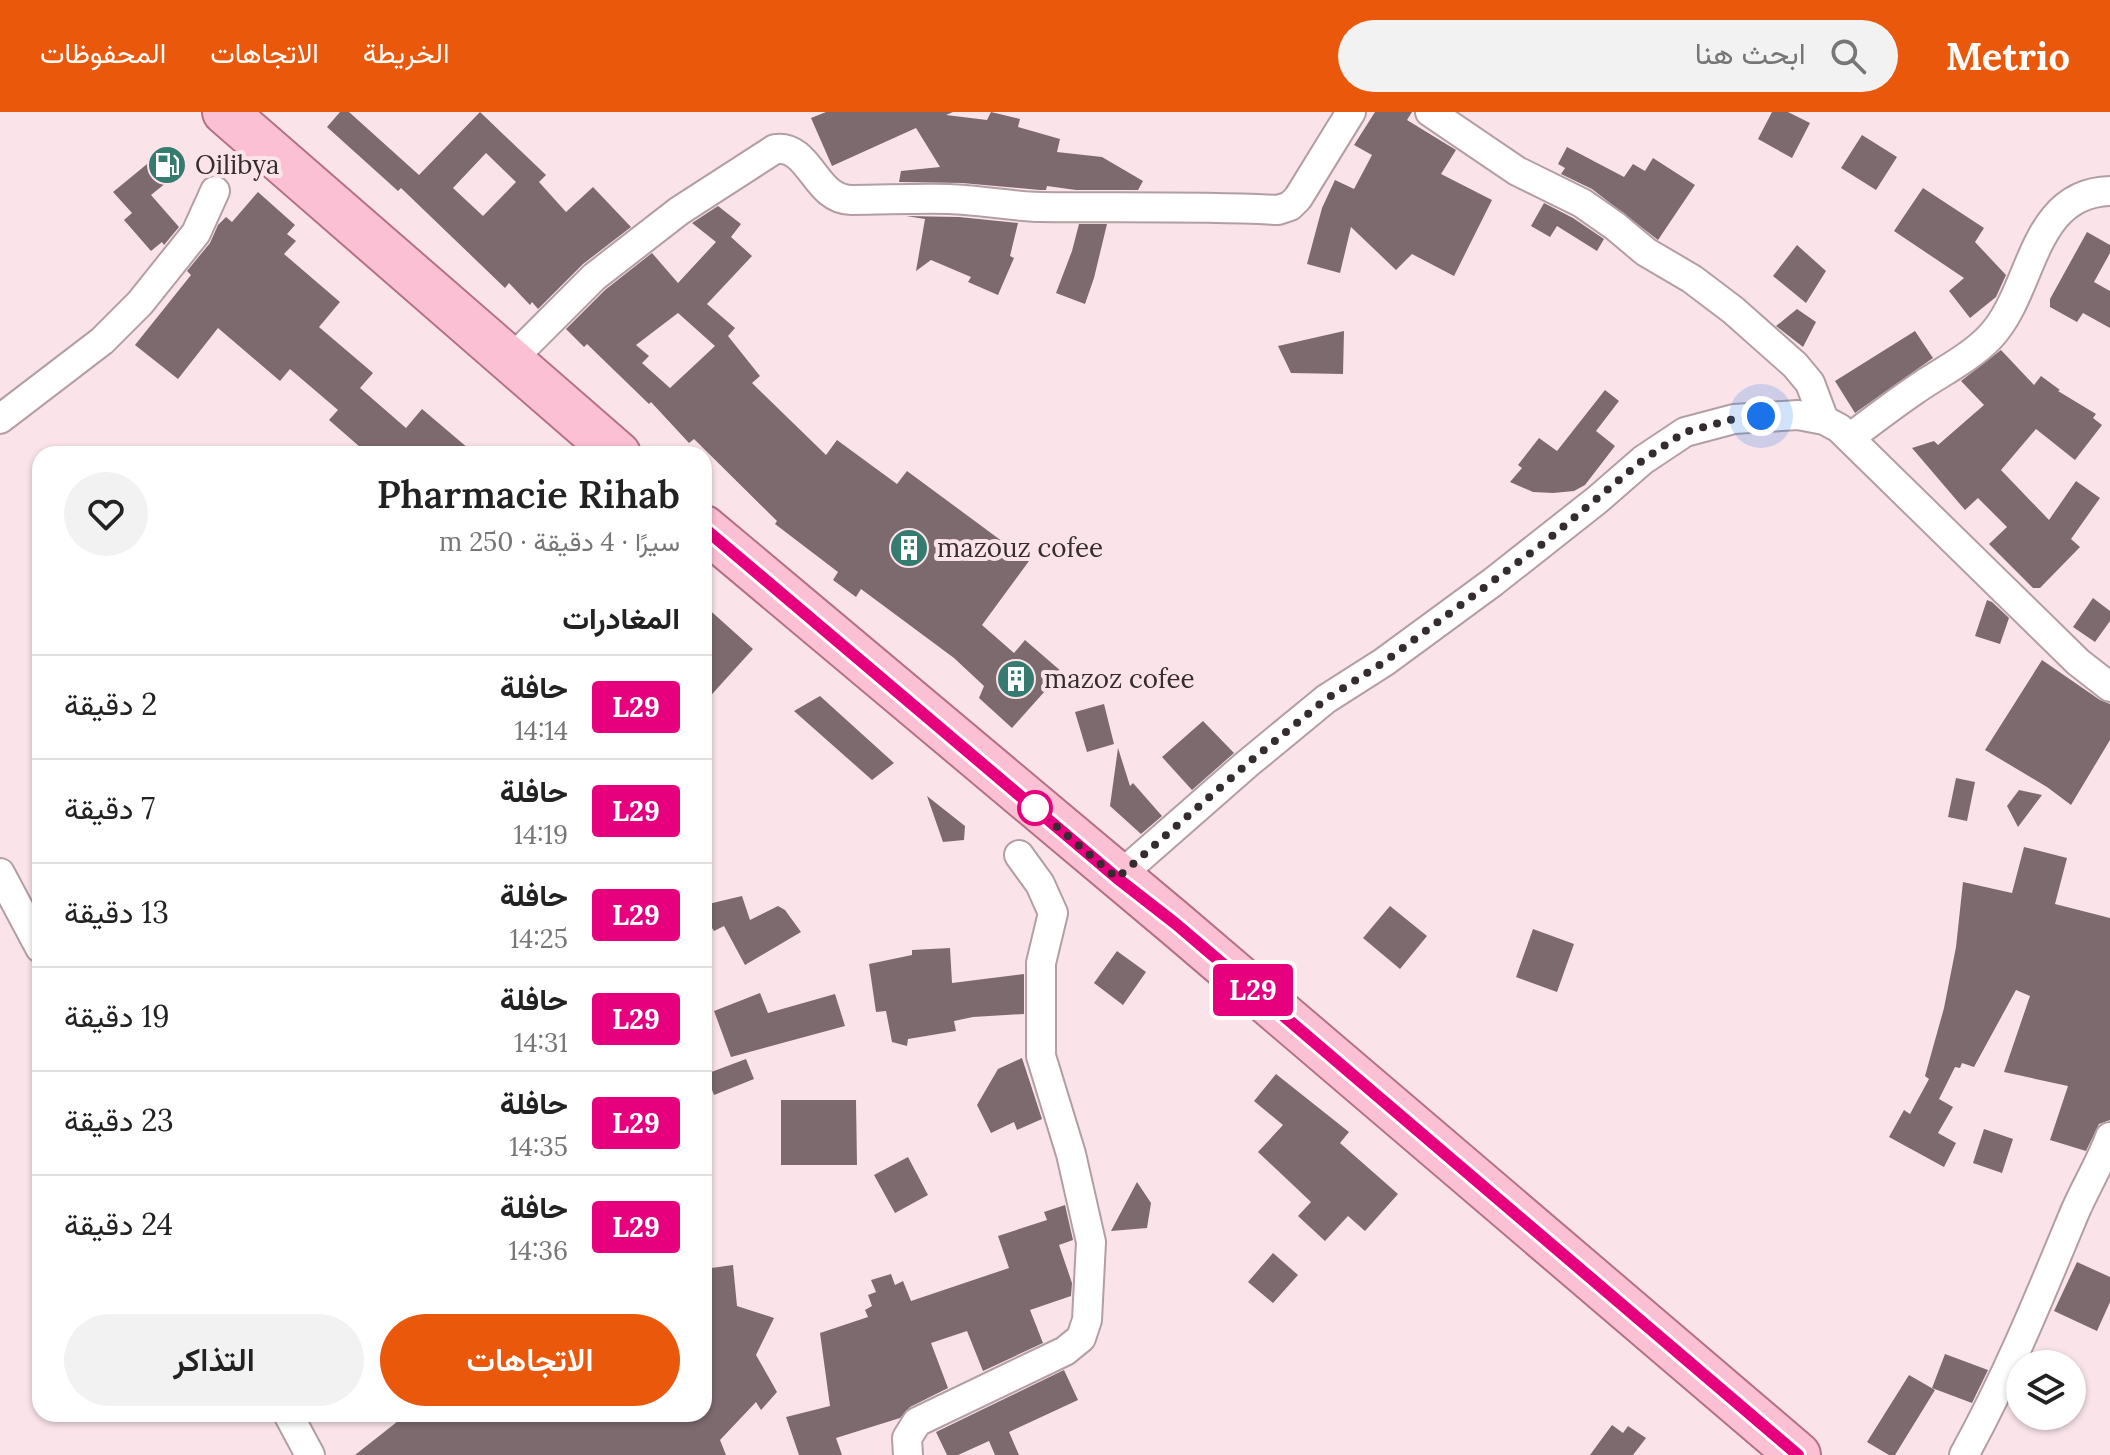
<!DOCTYPE html>
<html lang="ar">
<head>
<meta charset="utf-8">
<style>
  body { margin:0; font-family:Lora,Vazirmatn,serif; background:#f2f2f2; color:#222; direction:rtl; height:100vh; display:flex; flex-direction:column; font-size:30px; white-space:nowrap }
  * { box-sizing:border-box; margin:0 }
  p { font-size:26px; color:#767676 }
  .icon { flex:none; width:44px; height:44px; fill:none; stroke:currentColor; stroke-width:2; stroke-linecap:round; stroke-linejoin:round }
  .map { position:relative; flex:1; overflow:hidden; direction:ltr }
  .drawer { position:absolute; left:32px; top:334px; width:680px; height:976px; display:flex; flex-direction:column; background:#fff; border-radius:24px; box-shadow:0 2px 6px #0004; direction:rtl }
  .drawer>* { flex:none }
  .badge { padding:0 16px; border-radius:6px; font-size:28px; line-height:52px }
  .controls { position:absolute; left:2006px; top:1238px; display:grid; gap:16px }
  .controls a { display:grid; place-items:center; width:80px; height:80px; border-radius:50%; background:#fff; box-shadow:0 2px 6px #0004; font-size:40px }
  .you { position:absolute; width:40px; height:40px; margin:-20px; border:6px solid #fff; border-radius:50%; background:#1a73e8; box-shadow:0 0 0 12px #1a73e833 }
  .map>.badge { position:absolute; translate:-50% -50%; box-shadow:0 0 0 4px #fff }
  h2 { padding:0 32px; font-size:30px; line-height:72px }
  .round { display:grid; place-items:center; flex:none; width:84px; height:84px; border-radius:42px; background:#f2f2f2 }
  .summary { display:flex; align-items:center; justify-content:space-between; height:136px; padding:0 32px }
  h1 { font-size:38px; font-weight:600; line-height:60px }
  .primary-button { display:flex; gap:16px; margin-top:auto; padding:16px 32px }
  .primary-button a { flex:1; height:92px; border-radius:48px; background:#ea580c; color:#fff; font-size:32px; font-weight:600; line-height:92px; text-align:center }
  .primary-button a+a { background:#f2f2f2; color:#222 }
  ul { padding:0; list-style:none }
  li { display:flex; align-items:center; gap:24px; height:104px; padding:0 32px; border-top:2px solid #e0e0e0 }
  li div { flex:1 }
  li b { display:block; font-size:30px }
  li em { font-style:normal }
  li .badge { min-width:88px; font-weight:700; text-align:center }
  header { display:flex; align-items:center; gap:48px; box-sizing:border-box; height:112px; padding:0 40px; background:#ea580c; color:#fff }
  header strong { font-size:38px }
  nav { display:flex; gap:44px; margin-inline-start:auto; font-size:28px }
  .search { width:560px; height:72px; background:#f2f2f2; display:flex; align-items:center; gap:20px; box-sizing:border-box; padding:0 28px; border-radius:44px; color:#767676; font-size:30px }
  .map>svg:first-child { display:block }
  .building { fill:#7d6a6f; fill-rule:evenodd }
  .lines { fill:none; stroke-linecap:round; stroke-linejoin:round }
  .street-casing { stroke:#b29ea3; stroke-width:32 }
  .primary-casing { stroke:#b47186; stroke-width:48 }
  .street { stroke:#fff; stroke-width:28 }
  .primary { stroke:#fbc0d3; stroke-width:44 }
  .line-casing { stroke:#fff; stroke-width:18 }
  .line { stroke:#e6007e; stroke-width:12 }
  .walk { stroke:#342c2e; stroke-width:8; stroke-dasharray:0 14.4 }
  .stop-dot { fill:#fff; stroke:#e6007e; stroke-width:4 }
  .labels { text-anchor:middle; stroke-width:8; stroke-linejoin:round; paint-order:stroke }
  .poi-label { font-size:26px; fill:#342c2e; stroke:#fae4e9; text-anchor:start }
</style>
</head>
<body>
<header>
<strong>Metrio</strong>
<div class="search"><svg class="icon" aria-label="search" viewBox="0 0 24 24"><circle cx="10" cy="10" r="6"/><path d="M15 15l6 6"/></svg>ابحث هنا</div>
<nav><a>الخريطة</a><a>الاتجاهات</a><a>المحفوظات</a></nav>
</header>
<div class="map">
<svg width="2110" height="1343" viewBox="0 0 2110 1343">
  <rect width="100%" height="100%" fill="#fae4e9"/>
  <!-- building -->
  <path class="building" d="M340 0H349L419 63 480 0 546 63 539 70 566 100 593 75 631 115 583 152 538 197 532 190 530 193 509 171 505 176 401 76 398 79 327 15ZM486 41 516 70 483 104 453 76Z
    M826 0H953L946 3 987 8 991 0 1020 7 1018 15 1060 27 1057 40 1102 45 1143 69 1138 78H1076L1047 74 1046 78H1040L962 71 899 70 901 59 940 55 916 16 832 54 811 6Z
    M1375 0H1412L1407 8 1456 38 1441 62 1492 88 1454 164 1412 142 1396 158 1351 115 1340 161 1307 152 1322 96 1335 68 1354 77 1372 43 1354 33Z
    M1772 0H1788L1810 11 1792 46 1758 27Z
    M1862 23 1897 45 1876 78 1841 56Z
    M169 34 187 54 151 83 179 115 164 133 162 130 151 139 124 108 132 101 113 80Z
    M1567 35 1624 65 1633 52 1645 59 1653 46 1695 73 1658 128 1592 77 1561 62 1565 56 1558 52Z
    M1923 76 1984 116 1975 130 2006 163 1996 185 1970 206 1949 179 1964 166 1894 119Z
    M258 80 295 113 287 122 296 129 284 142 340 190 319 215 373 261 360 276 406 316 422 297 475 342H368L329 308 338 298 290 257 280 269 218 216 178 267 135 233 191 163 187 159 210 131 218 113 226 105 232 110Z
    M1544 91 1573 106 1604 127 1597 139 1557 114 1550 125 1531 114Z
    M718 94 741 112 731 125 752 144 707 192 735 216 728 224 760 264 752 271 826 343 837 328 897 372 907 359 1029 449 982 513 1014 541 1025 528 1062 560 1012 616 979 586 984 574 954 546 861 477 856 485 833 468 838 460 775 412 777 409 694 327 689 331 651 290 649 292 587 232 584 235 566 217 605 178 652 141 678 171 716 130 692 111ZM678 201 715 234 670 276 642 251 649 244 636 233Z
    M906 104 959 105 1018 111 1010 144 1014 146 998 183 968 170 971 165 931 148 916 159 925 107Z
    M1079 112H1107L1094 166 1085 192 1056 181 1072 139Z
    M2087 120 2110 133V141L2094 170 2110 179V216L2083 201 2077 210 2050 195V187Z
    M1797 133 1826 159 1806 191 1773 164Z
    M1797 197 1816 210 1803 235 1776 214Z
    M1344 219 1343 262 1291 261 1278 234Z
    M1915 219 1933 246 1855 301 1835 269Z
    M2001 238 2034 273 2041 264 2060 278 2058 279 2096 302 2093 306 2102 313 2075 348 2036 317 2001 358 2049 408 2076 369 2100 386 2071 427 2080 435 2040 476H2033L1989 432 2007 415 1978 386 1965 398 1912 336 1934 329 1938 333 1984 293 1961 269Z
    M1605 278 1619 289 1596 319 1615 334 1585 373 1574 379 1553 381 1533 380 1510 370 1522 356 1518 353 1539 326 1557 339Z
    M2093 486 2110 499V509L2095 530 2073 515Z
    M1987 488 1992 490 2009 506 2000 532 1975 524Z
    M704 493 753 537 704 591Z
    M2042 548 2100 588 2110 592V628L2071 693 2047 675 1985 638Z
    M820 584 894 651 872 668 794 599Z
    M1104 592 1114 632 1087 640 1075 600Z
    M1203 609 1234 641 1192 678 1162 645Z
    M1118 636 1130 674 1133 671 1162 704 1141 722 1110 694Z
    M1956 666 1975 670 1967 709 1948 705Z
    M2019 678 2042 683 2018 715 2007 694Z
    M927 684 965 714 964 728 943 730Z
    M2024 735 2067 746 2055 792 2110 806V1008L2099 1012 2086 1039 2050 1028 2068 974 2004 960 2030 884 2016 878 1974 955 1962 951 1960 956 1955 955 1939 987 1953 995 1938 1021 1956 1031 1944 1055 1889 1025 1904 998 1910 1002 1929 967 1925 964 1944 896 1956 835 1963 770 2012 781Z
    M742 784 750 808 778 794 785 798 801 820 745 853 724 814 714 819 710 813 704 814V793Z
    M1390 794 1427 824 1400 857 1363 826Z
    M1533 817 1574 832 1557 880 1516 865Z
    M950 836 952 871 1024 862V902L973 905 954 909 956 919 908 927 907 934 892 930 886 899 876 900 869 852 912 843V838Z
    M1117 839 1146 860 1123 893 1094 871Z
    M760 881 768 901 835 882 845 914 731 945 714 899Z
    M1022 946 1042 1007 1017 1018 1014 1010 991 1021 977 993 998 957Z
    M746 947 754 967 714 983 706 962Z
    M1276 962 1349 1020 1340 1031 1398 1082 1365 1119 1348 1104 1325 1129 1298 1104 1311 1090 1258 1040 1283 1013 1254 989Z
    M781 988H856L857 1053H781Z
    M1984 1017 2013 1027 2002 1061 1973 1051Z
    M908 1045 928 1083 895 1101 874 1063Z
    M1137 1070 1151 1091 1147 1116 1111 1119Z
    M1065 1093 1073 1128 1059 1133 1072 1171 1071 1184 1030 1198 1043 1231 983 1259 967 1219 931 1231 948 1276 910 1295 900 1306 836 1326 842 1343H799L786 1305 830 1294 820 1221 868 1205 865 1198 872 1194 868 1183 876 1180 871 1168 891 1162 895 1173 903 1169 911 1189 1009 1156 998 1124 1047 1108 1044 1100Z
    M1273 1141 1298 1163 1273 1191 1248 1170Z
    M2077 1150 2110 1165V1190L2097 1219 2054 1199Z
    M733 1153 737 1194 774 1206 756 1243 777 1280 761 1298 756 1290 720 1328 726 1343H355L407 1302H704V1157Z
    M1945 1242 1988 1258 1972 1291 1932 1276Z
    M1064 1258 1078 1288 1009 1320 1019 1343H995L989 1329 958 1343H947L936 1320Z
    M1909 1263 1935 1278 1895 1343H1889L1867 1330Z
    M1612 1313 1623 1321 1628 1314 1646 1326 1633 1343H1590Z"/>
  <g class="lines">
    <defs>
      <path id="street" d="M1430 0 1517 59 1582 91 1615 114 1646 140 1692 167 1733 198 1795 253 1810 271 1824 308
        M510 249 594 165 679 99 775 37C810 32 815 88 851 88 884 88 916 86 949 87 979 88 1009 94 1040 95 1119 96 1198 94 1278 98L1290 94 1298 86 1351 0
        M0 307 102 229 140 191 196 121 215 79
        M1851 325C1872 309 1893 293 1915 278 1939 261 1969 247 1990 225 2034 179 2030 81 2110 79
        M0 761 40 836
        M1117 766 1247 652 1326 587 1384 550 1493 470 1597 388 1643 348 1685 320 1734 307 1798 303 1824 308 1839 316 2078 550 2110 575
        M288 1302 310 1343
        M908 1343 907 1326 917 1310 1065 1239 1081 1226 1087 1208 1091 1130 1071 1042 1041 944V851L1053 801 1040 772 1019 743
        M1964 1343C2007 1265 2040 1184 2074 1102 2085 1076 2100 1052 2110 1025"/>
      <path id="primary" d="M225 0 618 342
        M704 416 1176 812 1798 1343"/>
    </defs>
    <!-- street casing -->
    <use href="#street" class="street-casing"/>
    <!-- primary casing -->
    <use href="#primary" class="primary-casing"/>
    <!-- street -->
    <use href="#street" class="street"/>
    <!-- primary -->
    <use href="#primary" class="primary"/>
  </g>
  <g class="lines">
    <defs>
      <path id="line" d="M704 416 1117 766 1176 812 1798 1343"/>
    </defs>
    <!-- line casing -->
    <use href="#line" class="line-casing"/>
    <!-- line -->
    <use href="#line" class="line"/>
    <!-- walk -->
    <path class="walk" d="M1035 696 1117 766 1247 652 1326 587 1384 550 1540 434 1643 348 1685 320 1734 307 1761 304"/>
  </g>
  <!-- icons -->
  <defs>
    <symbol id="fuel-disc" viewBox="-11 -11 22 22"><circle r="9.5" fill="#367b6f" stroke="#fae4e9"/><path d="M-5.5-6h7V0h2V4h1.3V-2.5L3-4.5l.8-.8L6-3V5H2.5V1h-1V6h-7ZM-4.2-4.7v3.2H.2V-4.7Z" fill="#fff"/></symbol>
    <symbol id="building-disc" viewBox="-11 -11 22 22"><circle r="9.5" fill="#367b6f" stroke="#fae4e9"/><path d="M-4-6H4V6H1V3H-1V6H-4ZM-2.5-4.3h1.7v1.8h-1.7ZM.8-4.3h1.7v1.8H.8ZM-2.5-1h1.7V.8h-1.7ZM.8-1h1.7V.8H.8Z" fill="#fff"/></symbol>
  </defs>
  <g fill-rule="evenodd">
    <use href="#fuel-disc" x="145" y="31" width="44" height="44"/>
    <use href="#building-disc" x="887" y="414" width="44" height="44"/>
    <use href="#building-disc" x="994" y="545" width="44" height="44"/>
  </g>
  <!-- markers -->
  <circle class="stop-dot" cx="1035" cy="696" r="16"/>
  <g class="labels">
    <!-- poi labels -->
    <g class="poi-label">
      <text x="195" y="62">Oilibya</text>
      <text x="937" y="445">mazouz cofee</text>
      <text x="1044" y="576">mazoz cofee</text>
    </g>
  </g>
</svg>
<div class="controls">
<a><svg class="icon" aria-label="layers" viewBox="0 0 24 24"><path d="M12 4l9 5-9 5-9-5zM3 14l9 5 9-5"/></svg></a>
</div>
<div class="you" style="left:1761px;top:304px"></div>
<b class="badge" style="left:1253px;top:878px;background:#e6007e;color:#fff">L29</b>
<section class="drawer">
<div class="summary"><div><h1>Pharmacie Rihab</h1><p>سيرًا · 4 دقيقة · 250 m</p></div><a class="round"><svg class="icon" aria-label="heart" viewBox="0 0 24 24"><path d="M12 20l-8-8c-3-5 5-10 8-4 3-6 11-1 8 4z"/></svg></a></div>
<h2>المغادرات</h2>
<ul>
<li><span class="badge" style="background:#e6007e;color:#fff">L29</span><div><b>حافلة</b><p>14:14</p></div><em>2 دقيقة</em></li>
<li><span class="badge" style="background:#e6007e;color:#fff">L29</span><div><b>حافلة</b><p>14:19</p></div><em>7 دقيقة</em></li>
<li><span class="badge" style="background:#e6007e;color:#fff">L29</span><div><b>حافلة</b><p>14:25</p></div><em>13 دقيقة</em></li>
<li><span class="badge" style="background:#e6007e;color:#fff">L29</span><div><b>حافلة</b><p>14:31</p></div><em>19 دقيقة</em></li>
<li><span class="badge" style="background:#e6007e;color:#fff">L29</span><div><b>حافلة</b><p>14:35</p></div><em>23 دقيقة</em></li>
<li><span class="badge" style="background:#e6007e;color:#fff">L29</span><div><b>حافلة</b><p>14:36</p></div><em>24 دقيقة</em></li>
</ul>
<div class="primary-button"><a>الاتجاهات</a><a>التذاكر</a></div>
</section>
</div>
</body>
</html>
